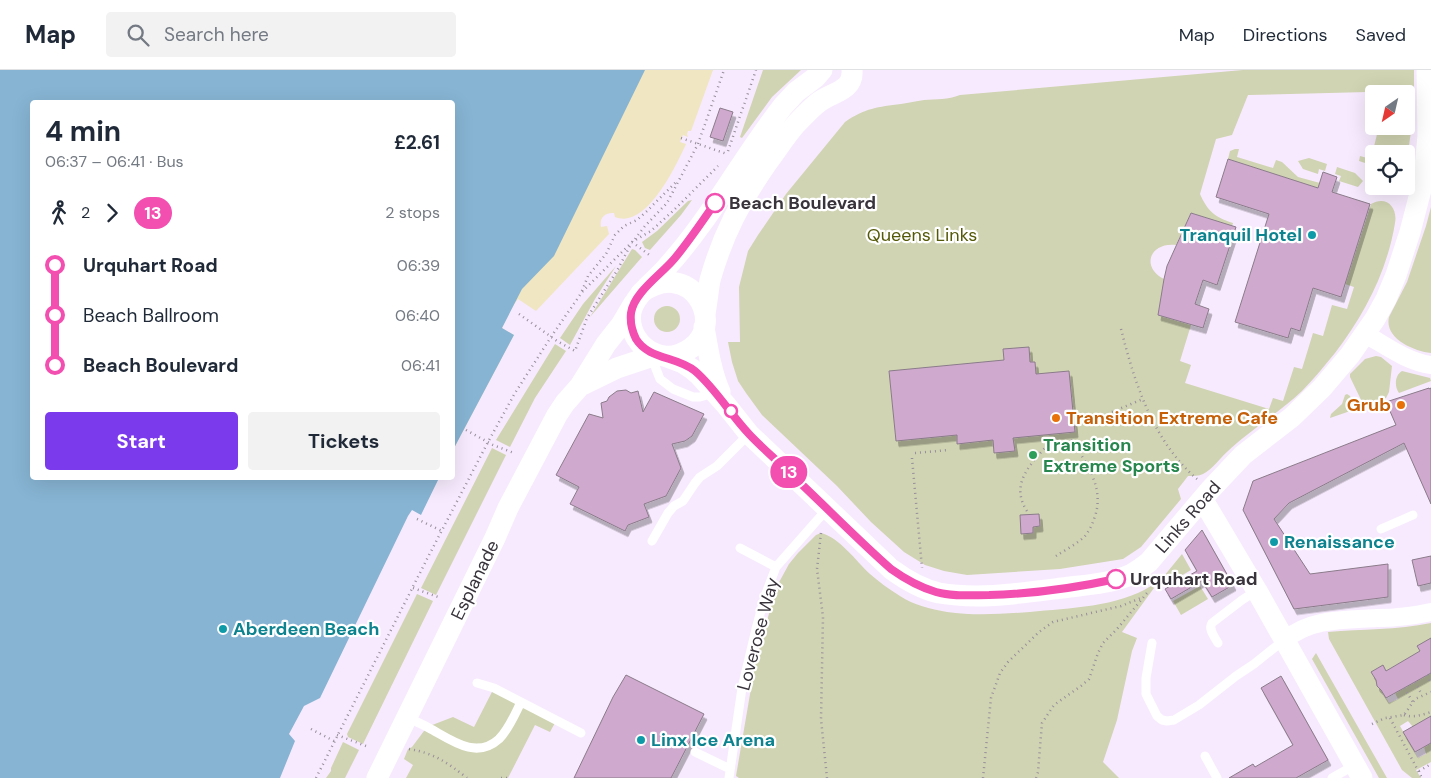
<!DOCTYPE html>
<html lang="en">
<head>
<meta charset="utf-8">
<style>
  body { margin:0; font-family:"DM Sans",sans-serif; background:#f2f2f3; color:#1f2937; height:100vh; display:flex; flex-direction:column; font-size:19px; white-space:nowrap }
  * { box-sizing:border-box; margin:0 }
  p { font-size:16px; color:#747a83 }
  .icon { flex:none; width:28px; height:28px; fill:none; stroke:currentColor; stroke-width:2; stroke-linecap:round; stroke-linejoin:round }
  .map { position:relative; flex:1; overflow:hidden }
  .drawer { position:absolute; left:30px; top:30px; width:425px; height:380px; display:flex; flex-direction:column; background:#fff; border-radius:5px; box-shadow:0 5px 20px #0002 }
  .drawer>* { flex:none }
  .badge { padding:0 10px; border-radius:16px; font-size:18px; line-height:32px }
  .needle { width:32px; rotate:214deg }
  .controls { position:absolute; left:1365px; top:15px; display:grid; gap:10px }
  .controls a { display:grid; place-items:center; width:50px; height:50px; border-radius:5px; background:#fff; box-shadow:0 5px 20px #0002; font-size:25px }
  .map>.badge { position:absolute; translate:-50% -50%; box-shadow:0 0 0 2px #fff }
  .legs { display:flex; align-items:center; gap:8px; height:55px; padding:0 15px; font-size:16px }
  .legs p { margin-inline-start:auto }
  .overview { display:flex; align-items:center; justify-content:space-between; height:85px; padding:0 15px }
  h1 { font-size:28px; font-weight:700; line-height:38px }
  .action { display:flex; gap:10px; margin-top:auto; padding:10px 15px }
  .action a { flex:1; height:58px; border-radius:5px; background:#7c3aed; color:#fff; font-size:20px; font-weight:700; line-height:58px; text-align:center }
  .action a+a { background:#f2f2f3; color:#1f2937 }
  ul { padding:0 15px; list-style:none }
  li { display:flex; align-items:center; gap:18px; height:50px; font-size:19px }
  li i { display:grid; place-items:center; width:8px; height:100%; margin:0 6px; background:currentColor }
  li i::after { content:''; width:12px; height:12px; margin:-6px; border:4px solid; border-radius:50%; background:#fff }
  li p { margin-inline-start:auto }
  li:first-child i { background:linear-gradient(#0000 50%,currentColor 0) }
  li:last-child i { background:linear-gradient(currentColor 50%,#0000 0) }
  header { display:flex; align-items:center; gap:30px; box-sizing:border-box; height:70px; padding:0 25px; background:#fff; border-bottom:1px solid #e0e1e3 }
  header strong { font-size:24px }
  nav { display:flex; gap:28px; margin-inline-start:auto; font-size:18px }
  .search { width:350px; height:45px; background:#f2f2f3; display:flex; align-items:center; gap:12px; box-sizing:border-box; padding:0 18px; border-radius:5px; color:#747a83; font-size:19px }
  .map>svg:first-child { display:block }
  .green { fill:#d0d4b2 }
  .sand { fill:#f0e6c1 }
  .water { fill:#87b4d3 }
  .building { fill:#d0aace; stroke:#8a7b8a; filter:url(#shadow) }
  .lines { fill:none; stroke-linecap:round; stroke-linejoin:round }
  .path { stroke:#978e9c; stroke-width:2.5; stroke-dasharray:1 4; stroke-linecap:butt }
  .service { stroke:#fff; stroke-width:9 }
  .minor { stroke:#fff; stroke-width:18 }
  .tertiary { stroke:#fff; stroke-width:21 }
  .line-1-casing { stroke:#fff; stroke-width:11 }
  .line-1 { stroke:#f24fb0; stroke-width:8 }
  .stop-1-dot { fill:#fff; stroke:#f24fb0; stroke-width:2.5 }
  .culture-dot { fill:#0f9aa8; stroke:#fff; stroke-width:2 }
  .food-dot { fill:#e8710a; stroke:#fff; stroke-width:2 }
  .leisure-dot { fill:#2e9e5b; stroke:#fff; stroke-width:2 }
  .labels { text-anchor:middle; stroke-width:4.5; stroke-linejoin:round; paint-order:stroke }
  .stop-label { font-size:18px; font-weight:bold; fill:#39343c; stroke:#fff; text-anchor:start }
  .park-label { font-size:18px; fill:#545907; stroke:#fff }
  .culture-label { font-size:18px; font-weight:bold; fill:#0d838f; stroke:#fff; text-anchor:start }
  .food-label { font-size:18px; font-weight:bold; fill:#c56008; stroke:#fff; text-anchor:end }
  .leisure-label { font-size:18px; font-weight:bold; fill:#27864d; stroke:#fff; text-anchor:start }
  .street-label { font-size:18px; fill:#39343c; stroke:#fff }
</style>
</head>
<body>
<header>
<strong>Map</strong>
<div class="search"><svg class="icon" aria-label="search" viewBox="0 0 24 24"><circle cx="10" cy="10" r="6"/><path d="M15 15l6 6"/></svg>Search here</div>
<nav><a>Map</a><a>Directions</a><a>Saved</a></nav>
</header>
<div class="map">
<svg width="1431" height="708" viewBox="0 0 1431 708">
  <defs>
    <filter id="shadow"><feDropShadow dx="3" dy="5.5" stdDeviation="0" flood-color="#0004"/></filter>
  </defs>
  <rect width="100%" height="100%" fill="#f7eafe"/>
  <!-- green -->
  <path class="green" d="M763 0H801L772 27 742 68 740 67Z
    M1243 0H1414V41L1406 96V84H1374V102L1368 94 1359 91 1360 86 1371 89 1379 56H1406V24H1374V26L1368 22 1248 25 1232 65 1216 69 1200 124C1208 142 1215 147 1233 153L1232 156 1191 143 1176 175C1149 172 1141 198 1164 209L1158 245 1191 255 1180 291 1191 295 1185 313 1269 339 1273 328 1283 331 1294 297 1302 299 1313 263 1323 266 1332 235 1347 239 1354 217 1345 214 1371 134C1386 125 1398 137 1395 153 1387 202 1364 245 1335 283 1324 296 1314 309 1302 321 1284 338 1263 352 1243 368 1238 372 1233 376 1228 381 1221 387 1212 400 1203 404 1199 406 1193 406 1188 406L1178 419 1181 429 1141 477 1123 489 1060 499 967 505 944 501 925 495 904 482 871 452 837 416 762 345 746 323 738 311 732 292 728 272H740L739 217 748 181 758 165 786 124 845 52C865 38 878 37 901 34 909 33 916 31 924 30 936 29 948 30 960 25Z
    M1235 79H1239L1237 87 1273 98 1276 90 1282 92 1298 107 1320 113 1318 118 1228 89 1230 81Z
    M1309 88 1327 94 1325 101 1319 99 1318 104 1303 99 1298 91Z
    M1337 97 1355 103 1363 111 1358 117 1339 111 1341 106 1335 104Z
    M692 130 681 145 650 180 645 178 642 172 657 161 688 131Z
    M1431 137V283C1413 281 1384 268 1389 247L1407 212 1426 156Z
    M632 179 635 180 642 187 590 247Z
    M616 196 595 229 570 275 560 268 583 234Z
    M654 249a13 13 0 1 1 26 0a13 13 0 1 1-26 0Z
    M555 274 566 281 535 328 510 377 496 370Z
    M1376 286 1381 287 1392 296 1389 322 1386 328 1364 336 1350 307V304L1365 289Z
    M1402 301 1430 308 1431 311 1399 323C1394 316 1395 305 1402 301Z
    M1347 324 1350 326 1356 339 1330 348 1331 344 1342 334 1345 325Z
    M492 378 506 385 436 525 421 518Z
    M821 463C839 467 856 491 870 504 879 512 889 519 900 526 914 535 930 539 947 542 974 546 1003 544 1030 542 1069 538 1118 537 1151 516L1154 518 1122 562 1137 568 1132 581 1117 650 1103 692 1119 708H739L736 706 754 601 760 575 777 516 789 494 798 483 816 465Z
    M1182 484 1191 500 1164 516 1160 511Z
    M1200 516 1208 529 1181 545 1173 531Z
    M417 524 433 531 363 674 348 667 347 664Z
    M1431 553V573L1417 577 1420 581 1386 601 1383 596 1371 602 1377 611V616L1381 619 1389 633 1398 629 1395 623 1431 603V646L1413 657 1408 651 1400 656 1418 688 1426 684 1424 677 1431 673V692L1416 700 1421 708H1412L1402 700 1329 569 1328 562C1362 559 1397 560 1431 553Z
    M1316 583 1387 708H1379L1312 589Z
    M494 618 556 651 550 662 535 655 508 708H406L413 695 404 689 408 679 412 677 427 657 453 647 474 657Z
    M343 672 359 680 345 708H326L331 701V698Z"/>
  <!-- sand -->
  <path class="sand" d="M454 0H713L691 61H688L687 64 688 67 683 65 680 72 686 74C676 96 646 160 615 147L614 143C605 142 599 148 601 157L607 156 609 164 536 241 518 229 511 239 502 258 514 265 453 380 452 32H436Z"/>
  <!-- water -->
  <path class="water" d="M0 0H645L554 186 522 219 502 258 514 265 453 380 452 32H32V408H439L421 445 412 440 408 446 320 628 304 636 289 664 295 671 280 708H0Z"/>
  <!-- building -->
  <path class="building" d="M720 38 733 42 723 71 710 67Z
    M1228 89 1318 118 1323 102 1337 107 1332 122 1370 134 1341 227 1313 218 1300 261 1291 258 1288 268 1235 252 1269 144 1216 127Z
    M1191 143 1236 157 1217 215 1203 210 1195 234 1209 239 1203 258 1158 245 1164 209 1167 196Z
    M1029 277 1030 292H1035L1036 304 1069 301 1075 362 1013 368 1015 381 994 383 993 370 957 374V365L896 371 889 301 1004 290 1003 279Z
    M1429 318V319L1431 318V434L1404 373 1289 433 1274 449 1310 504 1388 494V527L1294 539 1243 440 1253 411 1396 355 1386 332Z
    M626 320 631 323 638 321 643 342 654 322 704 344 692 366 685 371 672 374 681 398 666 426 644 434 649 447 628 455 625 461 570 434 579 417 556 405 589 344 603 348 601 333 607 331 609 327 617 321Z
    M1039 444 1040 456 1033 457V463L1021 464 1020 445Z
    M1202 460 1233 515 1212 527 1202 511 1171 529 1165 519 1197 501 1185 480Z
    M1431 486V513L1418 516 1412 490Z
    M1431 568V603L1386 628 1381 620 1377 616 1376 610 1371 602 1383 595 1386 601 1420 581 1417 576Z
    M626 605 704 644 671 708H574L613 627Z
    M1281 606 1328 690 1296 708H1229L1253 694 1255 697 1293 675 1261 618Z
    M1431 646V673L1415 682 1403 662Z"/>
  <g class="lines">
    <!-- path -->
    <path class="path" d="M681 68 727 84
      M728 81 756 0
      M635 169 645 156 667 133 698 74 724 0
      M632 172 652 187
      M582 221 588 206 606 184 615 165 624 156 637 150 647 141 676 112
      M519 244 557 271 575 281 587 248 618 199 630 176
      M1121 259C1135 314 1153 371 1197 409
      M1112 342 1143 329
      M466 360 493 375 514 383
      M915 383 949 380
      M912 388 922 498
      M1027 441C1008 412 1034 391 1052 370
      M417 449 442 461
      M821 463 817 499 823 547 821 649 827 708
      M1056 486C1065 480 1077 474 1085 466 1089 461 1092 455 1094 449 1106 419 1086 392 1070 368
      M413 518 441 528
      M1427 605 1431 614
      M1415 612 1422 625
      M1404 618 1413 632
      M1404 645C1413 648 1422 645 1431 642
      M1390 648 1422 708
      M1372 654 1385 648 1404 645 1415 629 1431 622
      M311 659 334 671
      M337 665 366 676
      M409 679C434 683 448 693 467 708
      M1419 701 1431 694
      M316 708 427 489 488 372 515 323 551 267 582 222 632 172 651 161 674 140 718 96
      M501 708H507
      M983 708 991 628 1000 603 1008 592 1039 562 1053 552 1121 536 1141 528
      M1036 708 1038 702 1042 653 1054 635 1081 616 1089 609 1098 583 1103 573 1117 559 1147 523"/>
    <!-- service -->
    <path class="service" d="M651 286 660 309 673 319 693 327H700L714 323
      M1381 459 1413 445
      M652 471 668 443 674 436 683 431 695 413 700 407 717 396 749 364
      M740 478 776 497
      M1152 573 1146 608V624L1157 646 1162 650 1167 651 1174 650 1199 635 1236 606 1254 594 1284 570
      M1218 573C1214 566 1208 559 1212 553L1242 530 1256 521
      M477 613 494 618 581 663
      M408 648C415 651 422 654 429 658 451 670 476 690 499 669 509 659 515 644 521 632
      M695 682 730 699
      M1205 686 1217 708
      M729 708 742 618 756 559 765 526 776 497 827 439
      M1332 708 1355 695"/>
    <!-- minor -->
    <path class="minor" d="M1365 264C1385 275 1407 292 1431 295
      M1285 570C1310 548 1346 550 1377 548 1395 548 1413 546 1431 542"/>
    <!-- tertiary -->
    <path class="tertiary" d="M641 223C690 187 727 252 691 278 681 285 668 289 656 284 639 278 628 260 631 242 635 224 654 212 666 198 711 149 742 88 783 36L796 22 816 7 822 0
      M705 244C707 233 708 221 710 210 723 164 740 132 767 93 777 80 786 65 797 53 804 46 811 38 819 32 832 22 854 21 852 0
      M704 257C708 280 711 301 720 322
      M664 286 683 293 692 299 699 305 726 335 749 364 891 499C906 510 921 519 939 523 979 530 1022 523 1062 518 1084 515 1109 514 1130 505 1137 501 1143 497 1149 492L1210 420 1243 385 1292 347 1322 318 1350 285 1375 249 1386 229 1396 205 1410 162 1424 108 1428 66 1427 0
      M580 316 617 298 656 285
      M1203 430 1257 521 1362 708
      M377 708 495 468 508 438 557 345 565 333 580 316 606 274 621 255 634 233"/>
  </g>
  <g class="lines">
    <defs>
      <path id="line-1" d="M715 133C702 152 689 171 675 188 662 204 634 222 631 243 630 252 632 261 636 269 649 290 677 286 695 301 716 319 730 344 749 364 763 379 780 393 795 408 827 438 858 470 891 499 905 509 919 517 936 522 953 527 972 525 989 525 1032 524 1075 518 1116 509"/>
    </defs>
    <!-- line-1 casing -->
    <use href="#line-1" class="line-1-casing"/>
    <!-- line-1 -->
    <use href="#line-1" class="line-1"/>
  </g>
  <!-- markers -->
  <g class="stop-1-dot">
    <circle cx="715" cy="133" r="9"/>
    <circle cx="731" cy="341" r="6"/>
    <circle cx="1116" cy="509" r="9"/>
  </g>
  <g class="culture-dot">
    <circle cx="1312" cy="165" r="5"/>
    <circle cx="1274" cy="472" r="5"/>
    <circle cx="223" cy="559" r="5"/>
    <circle cx="641" cy="670" r="5"/>
  </g>
  <g class="food-dot">
    <circle cx="1401" cy="335" r="5"/>
    <circle cx="1056" cy="348" r="5"/>
  </g>
  <circle class="leisure-dot" cx="1033" cy="385" r="5"/>
  <g class="labels">
    <!-- stop labels -->
    <g class="stop-label">
      <text x="729" y="139">Beach Boulevard</text>
      <text x="1130" y="515">Urquhart Road</text>
    </g>
    <!-- park labels -->
    <g class="park-label">
      <text x="922" y="171">Queens Links</text>
    </g>
    <!-- culture labels -->
    <g class="culture-label">
      <text x="1302" y="171" text-anchor="end">Tranquil Hotel</text>
      <text x="1284" y="478">Renaissance</text>
      <text x="233" y="565">Aberdeen Beach</text>
      <text x="651" y="676">Linx Ice Arena</text>
    </g>
    <!-- food labels -->
    <g class="food-label">
      <text x="1391" y="341">Grub</text>
      <text x="1066" y="354" text-anchor="start">Transition Extreme Cafe</text>
    </g>
    <!-- leisure labels -->
    <g class="leisure-label">
      <text x="1043" y="381">Transition<tspan x="1043" dy="21">Extreme Sports</tspan></text>
    </g>
    <!-- street labels -->
    <g class="street-label">
      <text transform="translate(1188 447) rotate(-49)" y="6">Links Road</text>
      <text transform="translate(475 510) rotate(-64)" y="6">Esplanade</text>
      <text transform="translate(758 564) rotate(-75)" y="6">Loverose Way</text>
    </g>
  </g>
</svg>
<div class="controls">
<a><svg class="needle" viewBox="-14 -14 28 28"><path d="M0-13l5 13h-10z" fill="#e53935"/><path d="M0 13l5-13h-10z" fill="#747a83"/></svg></a>
<a><svg class="icon" aria-label="locate" viewBox="0 0 24 24"><circle cx="12" cy="12" r="6"/><path d="M12 2v4M12 18v4M2 12h4M18 12h4"/></svg></a>
</div>
<b class="badge" style="left:789px;top:402px;background:#f24fb0;color:#fff">13</b>
<section class="drawer">
<div class="overview"><div><h1>4 min</h1><p>06:37 – 06:41 · Bus</p></div><b>£2.61</b></div>
<div class="legs"><svg class="icon" aria-label="walk" viewBox="0 0 24 24"><circle cx="13" cy="4" r="2"/><path d="M13 8l-2 6 4 7M11 14l-3 7M7 12l3-4h3l4 4"/></svg>2<svg class="icon" aria-label="forward" viewBox="0 0 24 24"><path d="M9 5l7 7-7 7"/></svg><b class="badge" style="background:#f24fb0;color:#fff">13</b><p>2 stops</p></div>
<ul>
<li><i style="color:#f24fb0"></i><b>Urquhart Road</b><p>06:39</p></li>
<li><i style="color:#f24fb0"></i><span>Beach Ballroom</span><p>06:40</p></li>
<li><i style="color:#f24fb0"></i><b>Beach Boulevard</b><p>06:41</p></li>
</ul>
<div class="action"><a>Start</a><a>Tickets</a></div>
</section>
</div>
</body>
</html>
